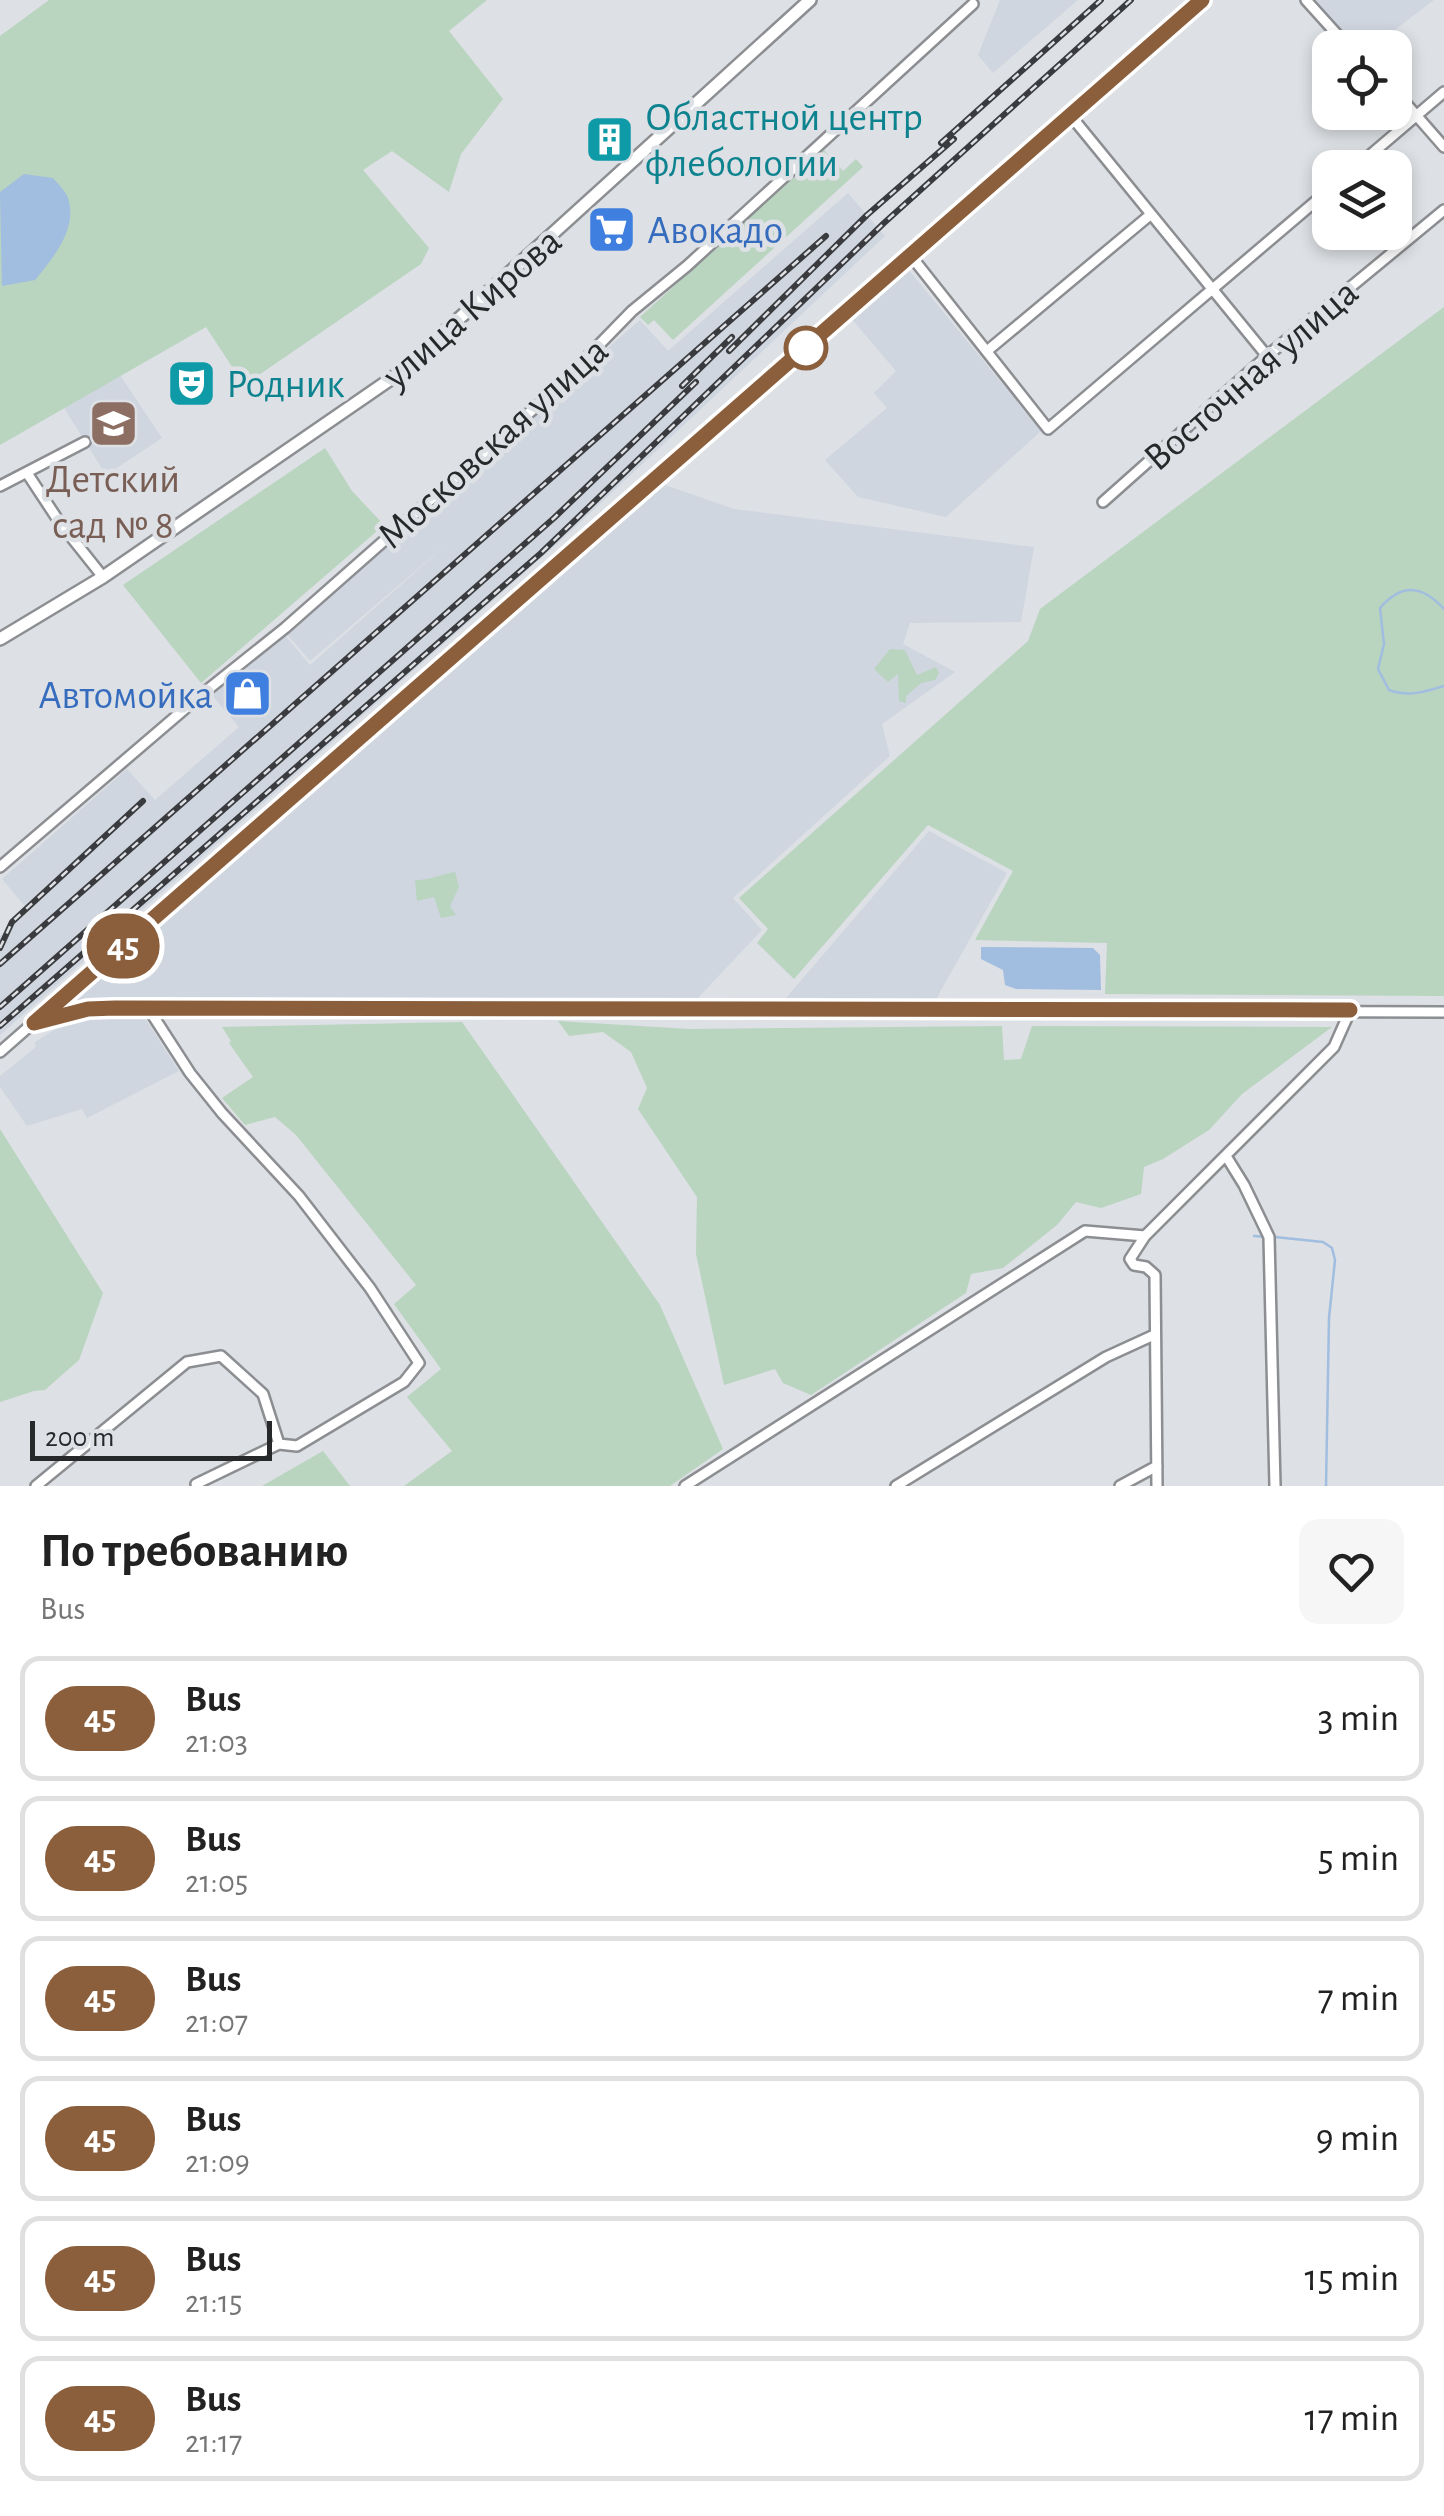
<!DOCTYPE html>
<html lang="en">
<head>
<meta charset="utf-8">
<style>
  body { margin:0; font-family:"Alegreya Sans",sans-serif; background:#f6f6f6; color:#222; height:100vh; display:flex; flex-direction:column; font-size:38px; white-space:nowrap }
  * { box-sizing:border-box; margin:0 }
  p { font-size:32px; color:#767676 }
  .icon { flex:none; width:55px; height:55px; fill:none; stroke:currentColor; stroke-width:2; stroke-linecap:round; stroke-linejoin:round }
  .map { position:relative; height:1486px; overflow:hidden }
  .side { display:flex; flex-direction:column; background:#fff; flex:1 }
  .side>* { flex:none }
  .badge { padding:0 20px; border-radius:32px; font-size:35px; line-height:65px }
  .fabs { position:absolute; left:1312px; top:30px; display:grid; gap:20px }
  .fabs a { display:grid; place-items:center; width:100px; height:100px; border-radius:20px; background:#fff; box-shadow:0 5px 15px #0003; font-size:50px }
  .scale { position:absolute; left:30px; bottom:25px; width:242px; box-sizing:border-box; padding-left:10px; border:5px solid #27282a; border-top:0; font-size:28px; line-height:35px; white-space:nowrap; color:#27282a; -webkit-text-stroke:8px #dde0e4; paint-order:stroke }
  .map>.badge { position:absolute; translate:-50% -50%; box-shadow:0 0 0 5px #fff }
  .round { display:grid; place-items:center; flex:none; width:105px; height:105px; border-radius:20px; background:#f6f6f6 }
  .head { display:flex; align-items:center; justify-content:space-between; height:170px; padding:0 40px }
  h1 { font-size:48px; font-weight:700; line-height:75px }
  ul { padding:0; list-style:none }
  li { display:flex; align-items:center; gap:30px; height:125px; margin:0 20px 15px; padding:0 20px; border:5px solid #e0e0e0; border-radius:20px }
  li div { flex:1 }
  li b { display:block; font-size:38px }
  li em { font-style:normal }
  li .badge { min-width:110px; font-weight:700; text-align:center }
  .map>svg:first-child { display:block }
  .built { fill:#cfd6e0 }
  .green { fill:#b9d4bf }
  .water { fill:#a1bde0 }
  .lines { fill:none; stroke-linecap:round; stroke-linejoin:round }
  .stream { stroke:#a1bde0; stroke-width:2.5 }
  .minor-casing { stroke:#8c8e92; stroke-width:14 }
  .tertiary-casing { stroke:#8c8e92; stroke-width:16 }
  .minor { stroke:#fff; stroke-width:9 }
  .tertiary { stroke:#fff; stroke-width:11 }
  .rail-casing { stroke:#3a3b3e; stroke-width:6 }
  .rail { stroke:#dde0e4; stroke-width:2.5; stroke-dasharray:8; stroke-linecap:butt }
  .line-casing { stroke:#fff; stroke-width:22 }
  .line { stroke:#8b5e3c; stroke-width:15 }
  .stop-dot { fill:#fff; stroke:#8b5e3c; stroke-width:5 }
  .labels { text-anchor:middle; stroke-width:9; stroke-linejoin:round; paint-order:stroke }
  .culture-label { font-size:40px; fill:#0d838f; stroke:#dde0e4; text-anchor:start }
  .shop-label { font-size:40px; fill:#366cbe; stroke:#dde0e4; text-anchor:start }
  .street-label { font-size:40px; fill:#27282a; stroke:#dde0e4 }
  .education-label { font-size:40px; fill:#785e54; stroke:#dde0e4 }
</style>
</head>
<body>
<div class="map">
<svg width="1444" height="1486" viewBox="0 0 1444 1486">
  <rect width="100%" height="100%" fill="#dde0e4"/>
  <!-- built -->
  <path class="built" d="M1000 0H1078L993 73 978 55Z
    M1310 0H1434L1371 48 1362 47 1356 40 1351 42Z
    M848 193 885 236 556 545 0 1035V936L29 911 2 879 127 769 155 800 239 727 211 694 284 634 310 665 454 538 310 661 285 632 353 570 640 320 668 351Z
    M908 269 1041 431 946 517 858 497 825 460 887 408 874 393 896 371 850 317Z
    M120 375 162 438 106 475 64 408Z
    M665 485 734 509 1034 547 1021 622 910 623 903 644 955 672 882 724 890 756 733 898 762 930 694 1002 70 1005Z
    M929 831 1007 873 935 1001 786 998Z
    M127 1011 133 1015H143L179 1071 87 1118 82 1109 27 1126 0 1087V1076L36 1047 34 1043 73 1017Z"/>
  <!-- green -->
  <path class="green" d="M49 0H487L449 31 503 99 461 154 449 192 392 151 363 170 429 248 421 264 244 385 206 327 0 445V36Z
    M824 150 843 171 856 159 863 167 673 340 654 320 648 325 640 317Z
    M1444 307V996L1105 994 1107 943 975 940 1013 871 928 825 794 979 757 943 768 929 739 898 1028 641 1040 609Z
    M325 448 352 491 384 525 201 683 123 585Z
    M890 649 905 650 917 675 936 667 939 673 935 680 921 683 906 696V703L899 701 898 674 888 682 874 669Z
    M455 872 459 887 450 906 456 915 441 918 434 897 417 901 415 880C427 881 442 874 455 872Z
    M558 1021 689 1029 1002 1026 1004 1060 1021 1059 1032 1026 1332 1027 1242 1094 1209 1130 1163 1159 1144 1167 1141 1194 1101 1208 1076 1202 1057 1225 1003 1268 971 1274 966 1293 811 1395 783 1383 775 1369 724 1385 696 1254 697 1197 638 1109 647 1088 631 1052 603 1032 569 1036Z
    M462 1022 660 1305 723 1449 670 1486H404L452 1451 407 1397 441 1369 394 1304 416 1285 296 1135 275 1117 245 1125 222 1098 253 1077 229 1043 231 1041 222 1027Z
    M0 1129 103 1293 79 1360 45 1390 34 1391 0 1402Z
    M323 1451 350 1486H262Z"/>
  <!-- water -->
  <path class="water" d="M24 174 53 178C57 183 66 191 68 198 78 229 53 258 35 280L2 286 0 192Z
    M981 947 1093 948 1100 955 1101 990 1016 989 1005 985 1003 970 981 959Z"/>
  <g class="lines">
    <!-- stream -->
    <path class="stream" d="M1444 609C1422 585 1402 583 1380 608L1384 644 1378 669 1389 690C1408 697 1425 692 1444 686
      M1254 1236 1267 1237
      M1275 1237 1323 1242 1332 1248 1335 1260 1329 1318 1326 1486"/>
    <defs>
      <path id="minor" d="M1306 0 1343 41 1353 48
        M1395 91 1444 147
        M1071 116 1267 356
        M1355 168 1444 92
        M911 256 1048 429 1330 189
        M987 351 1150 215
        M27 473 60 523 103 577
        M0 486 85 442
        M1103 502 1267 356 1444 210
        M0 867 201 695 285 628 555 390 632 311 687 266 973 4
        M148 1008 190 1073 222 1113 299 1196 370 1288 419 1363 404 1382 297 1446 279 1444 196 1484
        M37 1022 88 1009 115 1008 1444 1012
        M0 1052 1202 0
        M1226 1156 1244 1185 1269 1237 1275 1486
        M36 1486 187 1362 221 1356 263 1394 279 1444
        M685 1486 1085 1231 1145 1236
        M896 1486 1106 1357 1154 1335
        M1120 1486 1157 1466
        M1157 1486 1155 1275 1146 1267 1134 1265 1130 1259 1145 1236 1334 1047 1350 1011"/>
      <path id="tertiary" d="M0 639 103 577 398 374 810 0"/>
    </defs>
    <!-- minor casing -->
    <use href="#minor" class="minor-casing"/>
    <!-- tertiary casing -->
    <use href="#tertiary" class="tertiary-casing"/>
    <!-- minor -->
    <use href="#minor" class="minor"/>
    <!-- tertiary -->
    <use href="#tertiary" class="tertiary"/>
    <defs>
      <path id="rail" d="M941 143 1101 0
        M729 351 867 215 954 139
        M682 386 732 337
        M0 948 12 922 143 801
        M0 964 826 236
        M0 1007 554 518 696 382
        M0 1026 541 553 884 223 1131 0"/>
    </defs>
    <!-- rail casing -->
    <use href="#rail" class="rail-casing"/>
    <!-- rail -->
    <use href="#rail" class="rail"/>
  </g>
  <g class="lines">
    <defs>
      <path id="line" d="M1202 0 34 1023 88 1009 115 1008 1350 1010"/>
    </defs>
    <!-- line casing -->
    <use href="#line" class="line-casing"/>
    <!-- line -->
    <use href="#line" class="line"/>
  </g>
  <!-- icons -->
  <defs>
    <symbol id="building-square" viewBox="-11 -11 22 22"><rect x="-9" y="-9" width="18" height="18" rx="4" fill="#0f9aa8" stroke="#dde0e4"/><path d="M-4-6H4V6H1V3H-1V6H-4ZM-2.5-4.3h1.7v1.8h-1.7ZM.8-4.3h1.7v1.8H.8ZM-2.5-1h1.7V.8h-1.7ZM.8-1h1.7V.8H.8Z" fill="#fff"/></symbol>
    <symbol id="supermarket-square" viewBox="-11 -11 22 22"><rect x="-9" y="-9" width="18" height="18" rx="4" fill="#3f7fe0" stroke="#dde0e4"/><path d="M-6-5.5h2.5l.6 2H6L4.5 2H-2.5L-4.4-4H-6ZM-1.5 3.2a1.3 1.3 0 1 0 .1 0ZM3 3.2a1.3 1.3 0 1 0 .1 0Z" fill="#fff"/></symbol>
    <symbol id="theatre-square" viewBox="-11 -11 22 22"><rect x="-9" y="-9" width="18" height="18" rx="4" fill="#0f9aa8" stroke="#dde0e4"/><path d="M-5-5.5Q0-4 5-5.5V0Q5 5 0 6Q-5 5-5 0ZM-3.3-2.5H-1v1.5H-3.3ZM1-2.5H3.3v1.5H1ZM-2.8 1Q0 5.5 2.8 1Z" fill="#fff"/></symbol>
    <symbol id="school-square" viewBox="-11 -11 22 22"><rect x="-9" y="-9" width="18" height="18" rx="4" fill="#8d6e63" stroke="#dde0e4"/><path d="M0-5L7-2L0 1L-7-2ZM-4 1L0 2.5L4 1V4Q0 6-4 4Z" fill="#fff"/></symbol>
    <symbol id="shop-square" viewBox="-11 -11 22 22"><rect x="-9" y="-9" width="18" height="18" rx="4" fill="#3f7fe0" stroke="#dde0e4"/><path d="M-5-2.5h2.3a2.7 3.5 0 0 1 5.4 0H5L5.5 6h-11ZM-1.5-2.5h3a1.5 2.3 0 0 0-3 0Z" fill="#fff"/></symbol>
  </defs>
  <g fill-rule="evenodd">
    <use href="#building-square" x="582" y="112" width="55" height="55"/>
    <use href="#supermarket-square" x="584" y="202" width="55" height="55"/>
    <use href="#theatre-square" x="164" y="356" width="55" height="55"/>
    <use href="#school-square" x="86" y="396" width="55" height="55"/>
    <use href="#shop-square" x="220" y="666" width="55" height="55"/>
  </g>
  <!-- markers -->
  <circle class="stop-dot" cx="806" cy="348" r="20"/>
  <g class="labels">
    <!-- culture labels -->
    <g class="culture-label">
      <text x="645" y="130">Областной центр<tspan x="645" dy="46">флебологии</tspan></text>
      <text x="226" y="397">Родник</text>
    </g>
    <!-- shop labels -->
    <g class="shop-label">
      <text x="647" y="243">Авокадо</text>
      <text x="213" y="708" text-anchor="end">Автомойка</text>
    </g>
    <!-- street labels -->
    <g class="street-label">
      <text transform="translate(471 307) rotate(-41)" y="14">улица Кирова</text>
      <text transform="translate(1250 374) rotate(-41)" y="14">Восточная улица</text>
      <text transform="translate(492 442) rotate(-42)" y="14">Московская улица</text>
    </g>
    <!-- education labels -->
    <g class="education-label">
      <text x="113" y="492">Детский<tspan x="113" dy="46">сад № 8</tspan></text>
    </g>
  </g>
</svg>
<div class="fabs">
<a><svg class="icon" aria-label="locate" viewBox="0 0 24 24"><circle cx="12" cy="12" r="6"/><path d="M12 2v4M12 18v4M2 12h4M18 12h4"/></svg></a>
<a><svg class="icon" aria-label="layers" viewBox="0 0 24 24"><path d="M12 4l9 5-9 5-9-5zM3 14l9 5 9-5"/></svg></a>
</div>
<div class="scale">200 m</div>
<b class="badge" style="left:123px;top:946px;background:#8b5e3c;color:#fff">45</b>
</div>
<section class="side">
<div class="head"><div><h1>По требованию</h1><p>Bus</p></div><a class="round"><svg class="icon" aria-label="heart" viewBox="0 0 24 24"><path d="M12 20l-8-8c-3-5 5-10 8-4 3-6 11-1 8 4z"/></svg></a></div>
<ul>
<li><span class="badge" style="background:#8b5e3c;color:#fff">45</span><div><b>Bus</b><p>21:03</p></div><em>3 min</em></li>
<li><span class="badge" style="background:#8b5e3c;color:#fff">45</span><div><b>Bus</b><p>21:05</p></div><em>5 min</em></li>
<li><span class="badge" style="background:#8b5e3c;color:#fff">45</span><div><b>Bus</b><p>21:07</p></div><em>7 min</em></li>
<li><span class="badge" style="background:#8b5e3c;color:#fff">45</span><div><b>Bus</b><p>21:09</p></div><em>9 min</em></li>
<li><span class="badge" style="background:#8b5e3c;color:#fff">45</span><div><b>Bus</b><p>21:15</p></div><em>15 min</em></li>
<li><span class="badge" style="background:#8b5e3c;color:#fff">45</span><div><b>Bus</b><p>21:17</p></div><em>17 min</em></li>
</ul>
</section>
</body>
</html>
